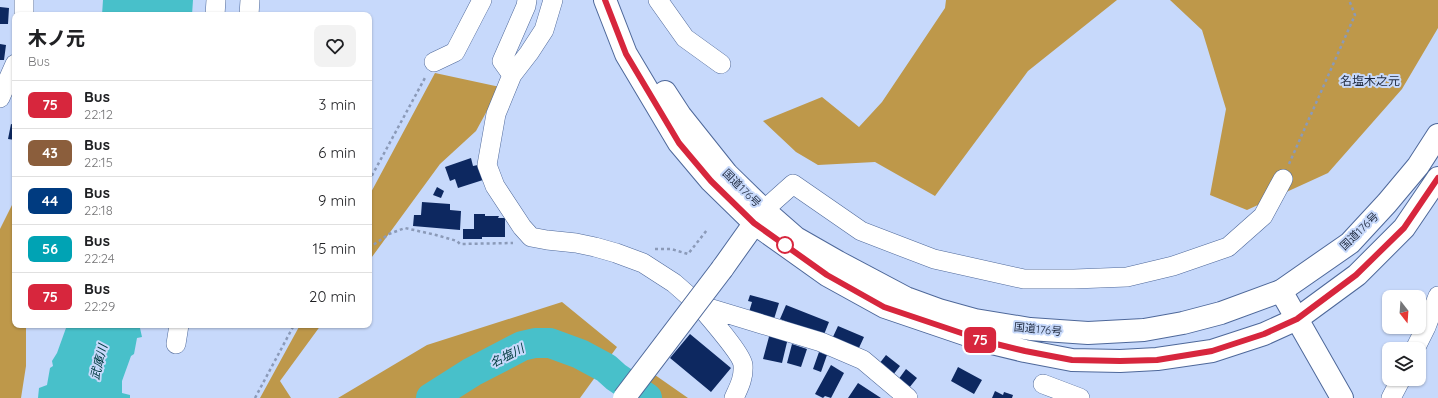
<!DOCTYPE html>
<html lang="en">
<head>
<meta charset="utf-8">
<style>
  body { margin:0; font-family:Quicksand,"Noto Sans JP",sans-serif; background:#f2f2f2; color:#202124; height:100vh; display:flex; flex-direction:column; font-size:15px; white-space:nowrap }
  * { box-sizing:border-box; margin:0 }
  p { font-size:13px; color:#757577 }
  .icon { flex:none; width:22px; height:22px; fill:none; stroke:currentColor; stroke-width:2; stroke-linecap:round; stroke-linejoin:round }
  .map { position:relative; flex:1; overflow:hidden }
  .details { position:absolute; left:12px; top:12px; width:360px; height:316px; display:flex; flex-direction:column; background:#fff; border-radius:8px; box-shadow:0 1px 3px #0004 }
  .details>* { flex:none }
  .badge { padding:0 8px; border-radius:6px; font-size:14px; line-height:26px }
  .needle { width:26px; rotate:163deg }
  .buttons { position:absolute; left:1382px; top:290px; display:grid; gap:8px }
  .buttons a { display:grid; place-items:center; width:44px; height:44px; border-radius:8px; background:#fff; box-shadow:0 1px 3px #0004; font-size:20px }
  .map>.badge { position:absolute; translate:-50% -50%; box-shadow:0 0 0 2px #fff }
  .round { display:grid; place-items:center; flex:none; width:42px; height:42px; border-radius:8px; background:#f2f2f2 }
  .overview { display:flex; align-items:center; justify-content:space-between; height:68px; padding:0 16px }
  h1 { font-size:19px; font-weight:800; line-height:30px }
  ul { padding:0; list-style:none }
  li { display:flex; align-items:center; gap:12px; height:48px; padding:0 16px; border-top:1px solid #e0e0e0 }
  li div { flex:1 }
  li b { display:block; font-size:15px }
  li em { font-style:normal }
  li .badge { min-width:44px; font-weight:700; text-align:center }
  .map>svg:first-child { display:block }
  .forest { fill:#be984a }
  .water { fill:#48c0ca }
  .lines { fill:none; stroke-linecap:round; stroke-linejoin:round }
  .river { stroke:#48c0ca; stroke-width:30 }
  .building { fill:#0d2860 }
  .minor-casing { stroke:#4e689a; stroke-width:20 }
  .tertiary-casing { stroke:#4e689a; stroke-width:24 }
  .trunk-casing { stroke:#4e689a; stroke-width:24 }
  .path { stroke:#8b9ab8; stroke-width:2.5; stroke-dasharray:3 3; stroke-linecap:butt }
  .minor { stroke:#fff; stroke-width:19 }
  .tertiary { stroke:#fff; stroke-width:22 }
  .trunk { stroke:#fff; stroke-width:22 }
  .tertiary-bridge-casing { stroke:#4e689a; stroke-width:24; stroke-linecap:butt }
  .tertiary-bridge { stroke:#fff; stroke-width:22 }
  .line-casing { stroke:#fff; stroke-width:9 }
  .line { stroke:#d7263d; stroke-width:6 }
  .stop-dot { fill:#fff; stroke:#d7263d; stroke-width:2 }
  .labels { text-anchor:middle; stroke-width:4; stroke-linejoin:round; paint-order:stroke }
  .street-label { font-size:11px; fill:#1e293f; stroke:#c7d9fb }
  .neighbourhood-label { font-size:12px; fill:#1e293f; stroke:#c7d9fb }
  .water-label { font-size:12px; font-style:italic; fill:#003a3e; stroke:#c7d9fb }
</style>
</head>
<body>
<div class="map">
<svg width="1438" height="398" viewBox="0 0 1438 398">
  <rect width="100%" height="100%" fill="#c7d9fb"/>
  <!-- forest -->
  <path class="forest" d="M946 0H1117L1028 71 935 196 875 162 818 165 796 152 763 121 822 97 859 127 882 102 945 8Z
    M1170 0H1438V28L1402 89 1328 173 1247 210 1210 195 1226 109 1202 30Z
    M435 73 500 87 476 131 440 164 369 261V196Z
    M15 199V325H26V366L21 398H0V229Z
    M562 302 617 347 580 398H338L427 345Z
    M300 325H321L280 381 291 398H260Z
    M655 375 688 398H639Z"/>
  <!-- water -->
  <path class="water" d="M103 0H193L192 15H102Z
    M66 325H143L140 328 142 337 137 338 134 354 131 356 122 381V393L130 395V398H38L39 388 47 385 50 368 53 366 52 361 57 353 66 328Z"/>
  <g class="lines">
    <!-- river -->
    <path class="river" d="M431 398 472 372 522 346 535 343H550L580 354 606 368 616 377 647 398"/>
  </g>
  <!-- building -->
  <path class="building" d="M0 7 9 8 8 24H0Z
    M0 44 6 45 4 60H0Z
    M11 124 15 125V140L8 139Z
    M471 158 473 166 478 165 483 180 458 188 455 179 450 181 445 167Z
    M437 187 444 191 441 198 433 195Z
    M422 202 450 204V210L461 211 460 230 413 226 414 215H421Z
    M474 214H485V216H499L498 218H505V237H482V239H463V229H474Z
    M750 295 779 303 774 319 749 312 752 302 748 301Z
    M786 305 829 322 823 337 780 319Z
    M838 326 864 337 858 350 832 339Z
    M770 333 788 338 782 363 763 359Z
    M690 334 731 368 711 392 670 358Z
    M792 344 807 349 801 367 787 363Z
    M819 352 827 355 821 372 813 369Z
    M886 355 900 366 893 375 879 364Z
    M831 365 844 373 831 398 825 396 823 398 815 394Z
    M958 367 982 380 974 394 951 381Z
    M906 369 917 378 909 388 898 380Z
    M858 383 881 398H848Z
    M995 391 1003 395 1004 392 1013 395 1012 398H992Z"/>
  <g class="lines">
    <defs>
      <path id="minor" d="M553 0 544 30 529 53 512 75 496 114 487 165 495 186 522 227 531 237 547 240 576 243 595 247 616 253 643 263 674 283 699 305 821 342 863 360 908 398
        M658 0 685 38 721 64
        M24 15V0
        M215 15 216 0
        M249 15 250 0
        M434 62 455 52 482 0
        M512 75 502 61 526 6 527 0
        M0 98 15 64
        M764 210 793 184 861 231 934 259 1024 279H1074L1127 277 1173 266 1228 247 1263 216 1283 179
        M699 305C708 316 742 354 743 365 744 378 739 387 734 398
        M176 344 179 325
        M1415 349 1426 327 1438 296
        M1043 384 1080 398
        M1391 398 1401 379"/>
      <path id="tertiary" d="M722 269 764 210
        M1281 291 1342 398"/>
      <path id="trunk" d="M605 0 626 54 679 143 711 181 754 223 827 275 885 307 988 342 1025 351 1072 360 1120 361 1157 359 1212 351 1264 334 1297 319 1357 275 1404 228 1438 178
        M665 92 680 115 727 174 764 210 796 238 838 262 906 298 939 310 975 320 1030 329 1088 333 1144 330 1183 323 1221 313 1281 291 1350 243 1387 203 1418 166 1438 135"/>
    </defs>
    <!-- minor casing -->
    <use href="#minor" class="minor-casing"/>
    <!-- tertiary casing -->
    <use href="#tertiary" class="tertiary-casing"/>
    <!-- trunk casing -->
    <use href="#trunk" class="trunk-casing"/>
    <!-- path -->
    <path class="path" d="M1289 164 1355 15 1349 0
      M369 181 426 76
      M369 248 389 234 405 228 436 235 457 241 460 244 513 243
      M655 249H671L688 254 707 230
      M255 398 294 325"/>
    <!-- minor -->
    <use href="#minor" class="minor"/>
    <!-- tertiary -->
    <use href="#tertiary" class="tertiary"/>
    <!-- trunk -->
    <use href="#trunk" class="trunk"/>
    <defs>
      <path id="tertiary-bridge" d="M624 398 722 269"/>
    </defs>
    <!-- tertiary-bridge casing -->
    <use href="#tertiary-bridge" class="tertiary-bridge-casing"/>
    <!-- tertiary-bridge -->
    <use href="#tertiary-bridge" class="tertiary-bridge"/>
  </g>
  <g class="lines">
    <defs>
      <path id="line" d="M605 0 626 54 679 143 711 181 754 223 827 275 884 307 988 342 1025 351 1072 360 1120 361 1157 360 1212 351 1264 334 1297 319 1356 275 1404 228 1438 178"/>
    </defs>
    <!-- line casing -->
    <use href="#line" class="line-casing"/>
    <!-- line -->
    <use href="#line" class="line"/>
  </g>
  <!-- markers -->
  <circle class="stop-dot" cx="785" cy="245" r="8"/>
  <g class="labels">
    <!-- street labels -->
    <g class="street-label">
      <text transform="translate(742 188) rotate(45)" y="4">国道176号</text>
      <text transform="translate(1359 231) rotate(-44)" y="4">国道176号</text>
      <text transform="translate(1038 329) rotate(6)" y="4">国道176号</text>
    </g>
    <!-- neighbourhood labels -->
    <g class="neighbourhood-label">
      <text x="1370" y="85">名塩木之元</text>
    </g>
    <!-- water labels -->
    <g class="water-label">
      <text transform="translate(507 356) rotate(-27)" y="4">名塩川</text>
      <text transform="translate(99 362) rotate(-76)" y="4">武庫川</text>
    </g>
  </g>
</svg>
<div class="buttons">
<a><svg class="needle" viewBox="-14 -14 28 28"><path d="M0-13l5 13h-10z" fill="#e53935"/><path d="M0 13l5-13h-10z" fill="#757577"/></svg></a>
<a><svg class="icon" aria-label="layers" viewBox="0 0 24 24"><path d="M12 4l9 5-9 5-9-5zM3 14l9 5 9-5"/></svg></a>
</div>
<b class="badge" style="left:980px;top:340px;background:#d7263d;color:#fff">75</b>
<section class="details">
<div class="overview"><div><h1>木ノ元</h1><p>Bus</p></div><a class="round"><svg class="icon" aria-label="heart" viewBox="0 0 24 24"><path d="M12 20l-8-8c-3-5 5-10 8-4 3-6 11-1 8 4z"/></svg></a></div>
<ul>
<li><span class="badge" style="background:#d7263d;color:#fff">75</span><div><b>Bus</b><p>22:12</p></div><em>3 min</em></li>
<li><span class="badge" style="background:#8b5e3c;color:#fff">43</span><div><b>Bus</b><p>22:15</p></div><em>6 min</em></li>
<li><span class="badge" style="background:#003b80;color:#fff">44</span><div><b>Bus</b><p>22:18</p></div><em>9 min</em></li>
<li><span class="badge" style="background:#00a3b4;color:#fff">56</span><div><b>Bus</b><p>22:24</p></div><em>15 min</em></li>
<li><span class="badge" style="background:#d7263d;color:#fff">75</span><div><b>Bus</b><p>22:29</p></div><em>20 min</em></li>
</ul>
</section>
</div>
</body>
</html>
